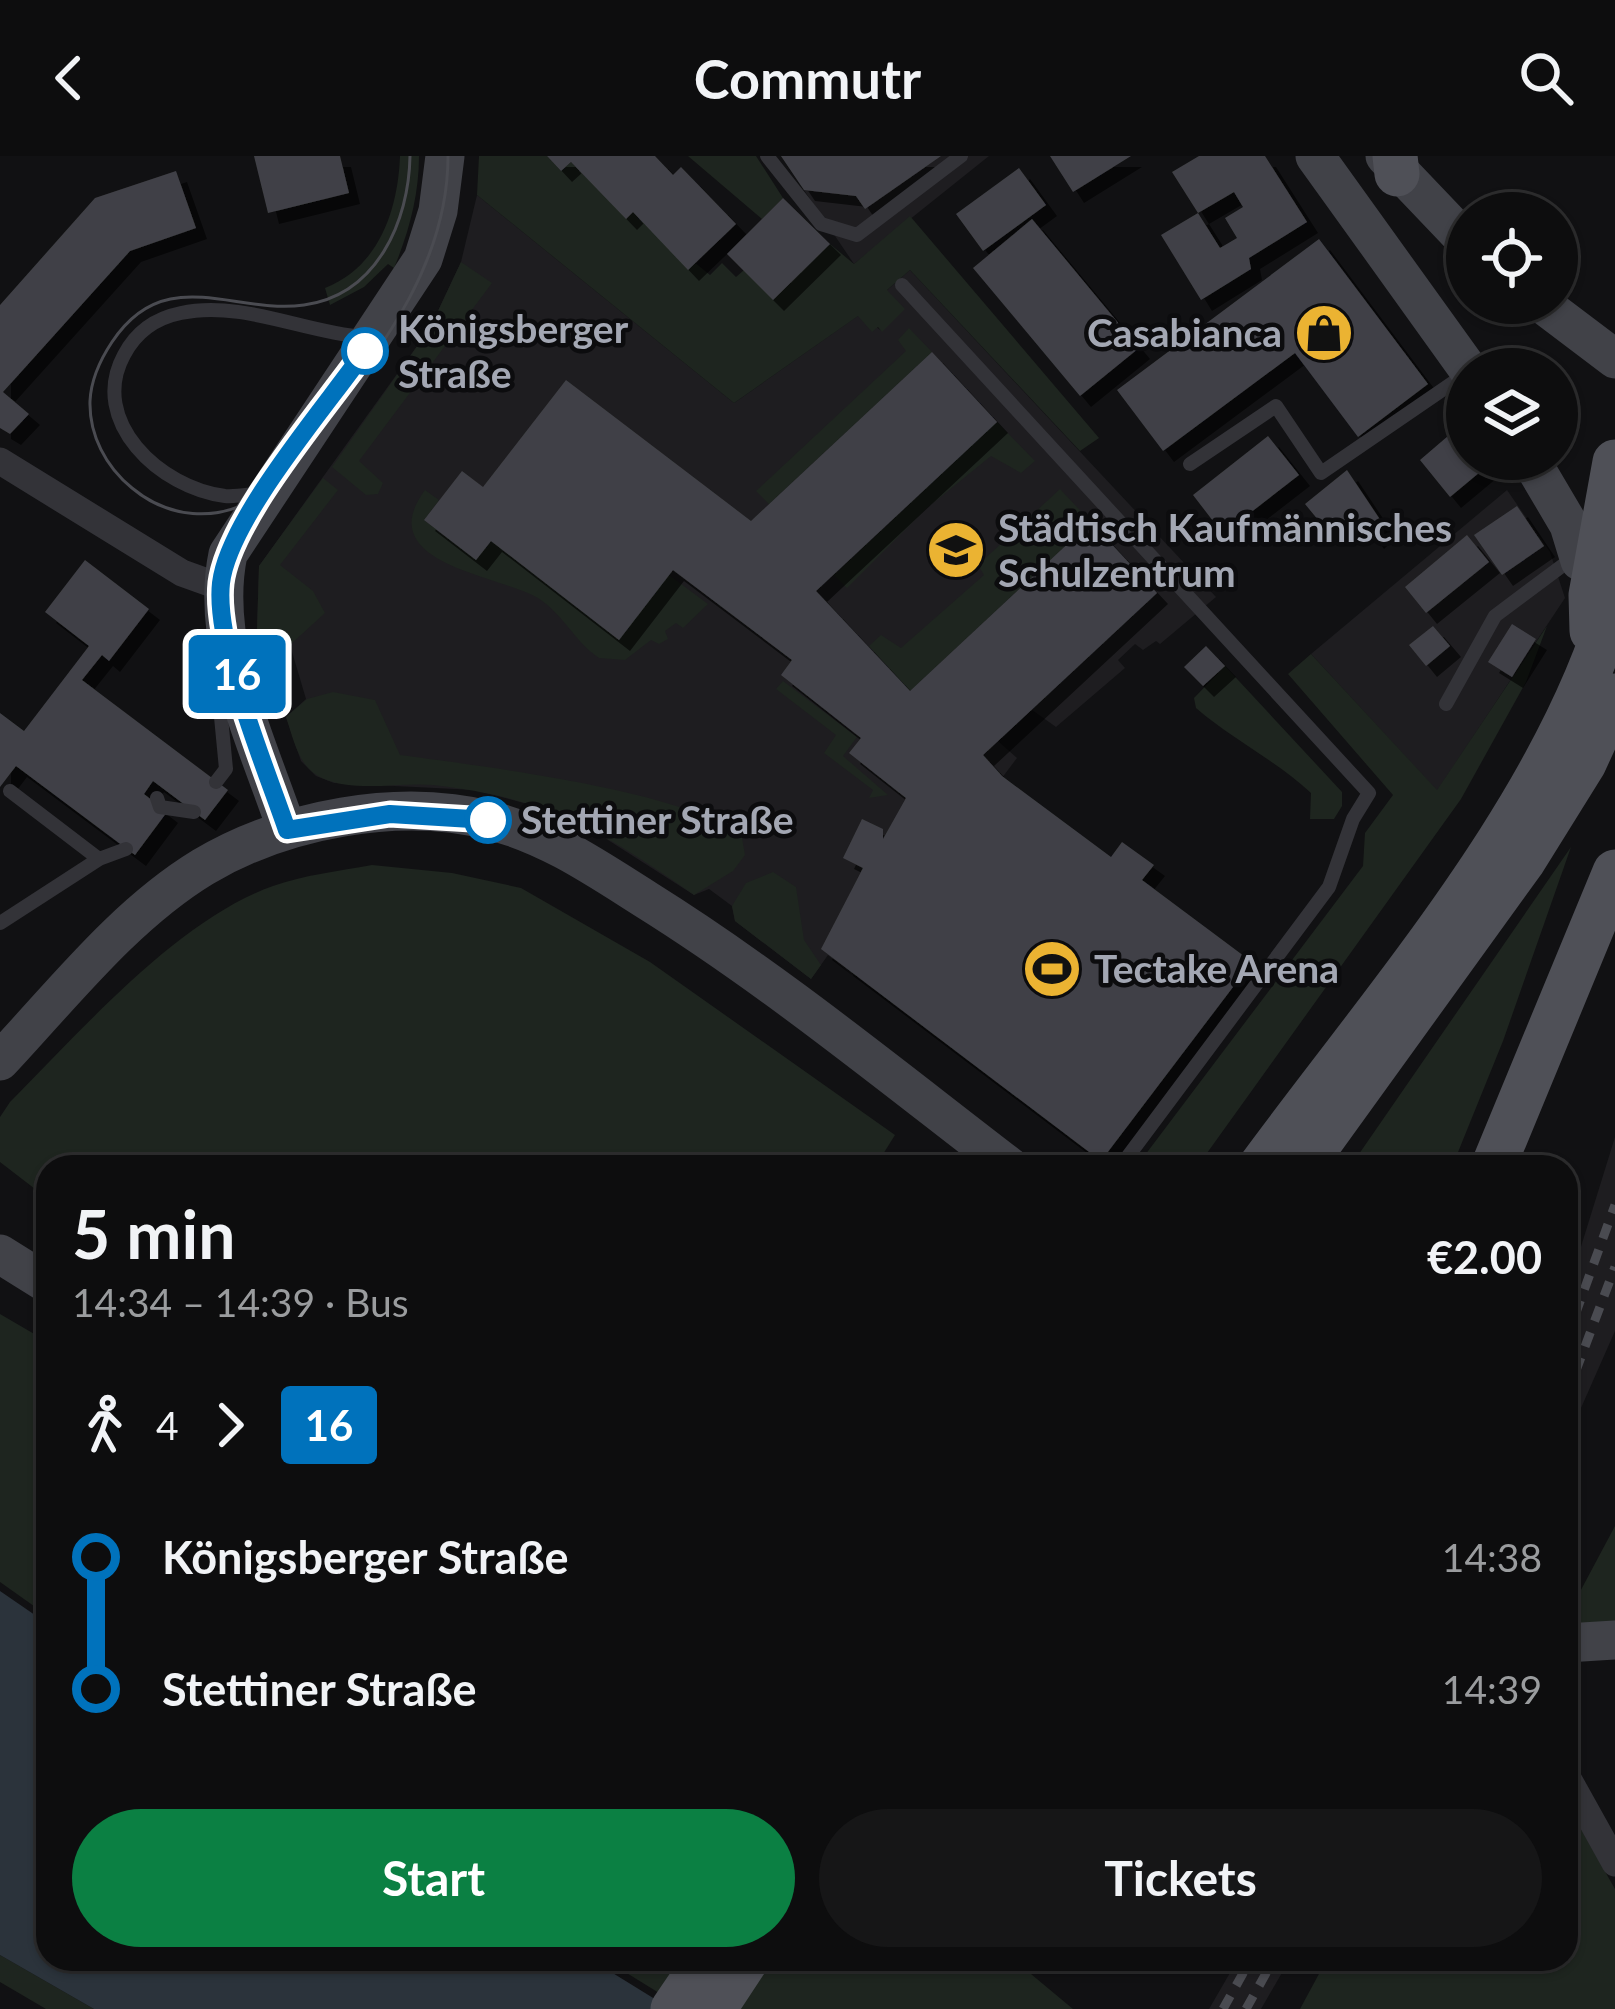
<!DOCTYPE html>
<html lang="en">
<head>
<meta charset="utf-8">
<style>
  body { margin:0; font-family:Lato,sans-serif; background:#161617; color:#f1f3f6; height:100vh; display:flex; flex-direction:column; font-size:45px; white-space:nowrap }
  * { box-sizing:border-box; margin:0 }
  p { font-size:39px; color:#9a9c9e }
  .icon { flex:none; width:66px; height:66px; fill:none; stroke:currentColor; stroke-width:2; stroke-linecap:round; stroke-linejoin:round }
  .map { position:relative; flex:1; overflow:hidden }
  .panel { position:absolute; left:36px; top:999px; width:1542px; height:816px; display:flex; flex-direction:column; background:#0d0d0e; border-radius:36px; box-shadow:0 3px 9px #0004,0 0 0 3px #2d2d2e }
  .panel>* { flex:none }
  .badge { padding:0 24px; border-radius:9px; font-size:42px; line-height:78px }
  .fabs { position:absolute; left:1446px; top:36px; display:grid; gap:24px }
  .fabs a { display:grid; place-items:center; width:132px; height:132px; border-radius:50%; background:#0d0d0e; box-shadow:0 3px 9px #0004,0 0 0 3px #2d2d2e; font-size:60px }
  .map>.badge { position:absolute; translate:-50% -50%; box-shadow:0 0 0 6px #fff }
  .legs { display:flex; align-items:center; gap:18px; height:132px; padding:0 36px; font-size:39px }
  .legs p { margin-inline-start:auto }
  .overview { display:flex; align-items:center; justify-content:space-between; height:204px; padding:0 36px }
  h1 { font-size:66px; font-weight:700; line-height:90px }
  .action { display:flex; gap:24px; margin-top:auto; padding:24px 36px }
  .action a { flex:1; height:138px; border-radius:72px; background:#0b8043; color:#fff; font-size:48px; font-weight:700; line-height:138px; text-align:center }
  .action a+a { background:#161617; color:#f1f3f6 }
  ul { padding:0 36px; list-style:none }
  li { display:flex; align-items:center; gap:42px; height:132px; font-size:45px }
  li i { display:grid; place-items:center; width:18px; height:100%; margin:0 15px; background:currentColor }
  li i::after { content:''; width:30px; height:30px; margin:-15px; border:9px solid; border-radius:50%; background:#0d0d0e }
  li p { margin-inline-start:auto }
  li:first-child i { background:linear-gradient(#0000 50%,currentColor 0) }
  li:last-child i { background:linear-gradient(currentColor 50%,#0000 0) }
  header { display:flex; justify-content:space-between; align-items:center; height:156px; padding:0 36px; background:#0d0d0e; font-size:54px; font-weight:700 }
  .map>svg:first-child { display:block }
  .built { fill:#1e1d20 }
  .green { fill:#1e251f }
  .water { fill:#2b333b }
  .building { fill:#404146; filter:url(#shadow) }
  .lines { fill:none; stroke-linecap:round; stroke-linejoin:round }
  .lane { stroke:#333338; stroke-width:14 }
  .street { stroke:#333338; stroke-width:27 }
  .secondary { stroke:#414248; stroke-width:39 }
  .primary { stroke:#4f5057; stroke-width:45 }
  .tram { stroke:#4a4b51; stroke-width:3 }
  .rail { stroke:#4a4b51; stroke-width:9; stroke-dasharray:15 12; stroke-linecap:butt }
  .line-1-casing { stroke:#fff; stroke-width:27 }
  .line-1 { stroke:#0072bc; stroke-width:18 }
  .stop-1-dot { fill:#fff; stroke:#0072bc; stroke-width:6 }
  .labels { text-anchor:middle; stroke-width:9; stroke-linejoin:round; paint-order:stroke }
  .stop-label { font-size:39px; font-weight:bold; fill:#a3a7b3; stroke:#0c0c0e; text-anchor:start }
  .poi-label { font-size:39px; font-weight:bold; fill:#a3a7b3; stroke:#0c0c0e; text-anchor:start }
</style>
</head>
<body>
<header><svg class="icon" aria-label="back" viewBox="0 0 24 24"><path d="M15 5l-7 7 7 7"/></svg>Commutr<svg class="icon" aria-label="search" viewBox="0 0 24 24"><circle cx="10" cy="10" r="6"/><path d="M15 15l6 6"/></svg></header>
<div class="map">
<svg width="1615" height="1853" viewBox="0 0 1615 1853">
  <defs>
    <filter id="shadow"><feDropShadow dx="11" dy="11" stdDeviation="0" flood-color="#0009"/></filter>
  </defs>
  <rect width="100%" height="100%" fill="#111113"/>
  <!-- built -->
  <path class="built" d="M781 0H989L854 108Z
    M477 39 734 247 859 159 882 175 887 134 910 114 1216 441 1160 488 1156 485 1143 494 1135 488 1118 504 1125 512 1056 571 1032 554 998 585 1017 602 853 820 828 799 811 823 735 765 732 750 709 733 694 739 569 659 475 634 334 627 316 620 301 605 286 561 306 543 290 489 257 474 259 410 430 172 461 106Z
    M1507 334 1550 396 1565 442 1437 635 1311 498Z
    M1615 981V1175L1566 1286V1139Z
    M1238 1803H1290L1261 1853H1209Z"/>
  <!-- green -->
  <path class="green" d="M400 0H419C419 39 409 76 394 112L388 108 364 131 330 149 325 132C379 111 398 54 400 0Z
    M479 0H547L561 15 571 6 627 62 633 56 710 119 722 107 736 121 744 114 773 143 830 88 854 108 910 60 1099 282 1080 295 910 114 887 134 905 153 882 176 878 171 872 176 858 160 734 247 477 39Z
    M688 0H756L783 42 762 63Z
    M461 106 492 127 359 305 383 327 378 338 366 339 332 311 430 172Z
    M909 172 932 196 769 348 756 335 906 195 898 184Z
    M997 266 1035 305 1021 317 991 300 927 352 847 432 834 419Z
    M323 322 338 334 280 409 313 435 325 457 290 489 257 474 259 410Z
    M1060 333 1091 366 910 535 869 490 881 479 901 492 984 419 978 409Z
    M425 334 439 344 424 364 475 403 491 385 618 483 669 419 708 448 683 472 676 467 665 475 668 483 659 488 651 484 625 504 599 502C575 486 563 458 538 442 499 419 370 408 425 334Z
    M1547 470 1526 526 1461 643 1197 1011H1136L1363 710 1365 677 1393 639 1288 518 1311 498 1437 634Z
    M1225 510 1342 636V650L1334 663H1310L1311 637C1274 603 1233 584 1196 552L1194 542Z
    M783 525 857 581 843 600 888 639 869 642 873 634 824 597 836 579 776 533Z
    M333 536 375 544 400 599C473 609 694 635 742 682L745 699 733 715 694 739C601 674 548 642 433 629 398 626 355 637 322 622 298 611 294 584 286 561L307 543Z
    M1571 691 1503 885 1452 1011H1350Z
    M372 709 452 717 521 732 650 806 895 979 875 1011H48V1043L0 1006V961L10 946C81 875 177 764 273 730 304 719 339 715 372 709Z
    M773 716 796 731 804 784 821 809 811 823 735 765 732 750 746 727Z
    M0 1158 48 1186V1460L0 1426Z
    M1615 1370V1466L1566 1468V1462Z
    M1566 1647 1615 1733V1853H1300L1327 1803H1566Z
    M0 1799 94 1853H46L0 1826Z
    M604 1803H1013L1073 1853H685Z"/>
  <!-- water -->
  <path class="water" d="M0 1435 48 1468V1803H590L671 1853H94L0 1799Z"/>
  <!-- building -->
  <path class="building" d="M254 0H340L349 37 268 57Z
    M547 0H655L673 19 681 11 736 68 688 114 633 56 626 63 571 6 561 15Z
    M781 0H941L865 53 856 40 804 34Z
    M1050 0H1131L1073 36Z
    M1199 0H1265L1307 66 1249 102 1251 113 1201 144 1161 79 1198 57 1220 92 1237 82 1225 62 1243 51 1234 36 1198 57 1172 16Z
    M1019 12 1046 49 983 95 956 58Z
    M176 15 196 72 130 95 3 236 29 258 10 278 0 272V149L95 42Z
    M783 42 830 88 773 144 727 98Z
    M1032 63 1139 192 1080 240 973 112Z
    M1319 83 1428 228 1358 281 1295 197 1163 295 1117 234Z
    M932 196 997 266 816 435 910 535 1091 366 1157 437 983 599 1002 620 1111 701 1122 686 1154 709 1142 724 1252 806 1101 1005 821 793 863 712 843 702 862 663 883 673V683L906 642 849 597 861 582 781 519 792 504 673 414 619 484 491 385 476 404 424 364 462 315 483 331 566 224 751 365Z
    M1455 274 1467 289V303H1479L1486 311 1450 341 1420 304Z
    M1268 280 1299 319 1223 378 1193 339Z
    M1347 314 1385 371 1373 382 1363 368 1351 378 1341 366 1328 376 1305 348Z
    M1517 350 1544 390 1502 419 1474 379Z
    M1467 379 1489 406 1426 457 1405 431Z
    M85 404 149 453 109 505 102 499 82 524 228 634 205 664 153 625 144 638 167 656 135 699 16 610 0 631V557L24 575 89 490 45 456Z
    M1512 468 1536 483 1512 521 1488 506Z
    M1433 470 1450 490 1426 510 1409 489Z
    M1206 490 1225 510 1203 530 1184 511Z"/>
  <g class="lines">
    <!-- lane -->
    <path class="lane" d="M767 0 821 68 857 79 961 0
      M902 129 1369 637 1353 663 1329 731 1120 1011
      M1190 308 1276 250 1321 317 1467 217
      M262 337C250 338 236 341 225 340 160 332 88 265 124 199 136 176 156 162 181 157 240 144 304 176 363 181
      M1446 548 1495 460 1574 401
      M216 626 226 613 219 540
      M10 635 99 703
      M157 642 160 651 194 656
      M0 767 99 703 126 693"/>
    <!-- street -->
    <path class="street" d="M0 305 182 417 221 431
      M1566 1619 1615 1707"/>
    <!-- secondary -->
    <path class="secondary" d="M1315 0 1468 213
      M1385 0 1467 86
      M1541 147 1615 203
      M1530 303 1569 369 1580 405
      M287 674C258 588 209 489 228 398L423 103 438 55 445 0
      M0 905C62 839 124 759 203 711 284 663 399 641 492 665 548 679 596 712 645 743 773 823 890 919 1010 1011
      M0 1098 48 1128
      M1566 1487 1615 1484"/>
    <!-- primary -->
    <path class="primary" d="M1395 0 1397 18
      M1592 475 1591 439 1615 306
      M1260 1011C1385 841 1557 647 1615 442
      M1302 1011 1523 705 1584 607 1615 540
      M1493 1011 1615 716
      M673 1853 707 1803
      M714 1853 747 1803"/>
    <!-- tram -->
    <path class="tram" d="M410 0C409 65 377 139 304 149 234 159 165 106 112 186 100 204 91 224 90 245 89 279 106 311 132 332 168 362 216 367 258 341 285 325 305 292 324 267 385 187 448 105 448 0"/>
    <!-- rail -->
    <path class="rail" d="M1566 1184 1615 1049
      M1566 1241 1615 1111
      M1223 1853 1251 1803
      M1246 1853 1274 1803"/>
  </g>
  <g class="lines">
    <defs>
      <path id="line-1" d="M365 195C325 252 229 362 221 427 214 489 266 612 287 674L390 658 488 664"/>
    </defs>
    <!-- line-1 casing -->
    <use href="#line-1" class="line-1-casing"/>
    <!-- line-1 -->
    <use href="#line-1" class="line-1"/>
  </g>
  <!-- icons -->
  <defs>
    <symbol id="shop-disc" viewBox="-11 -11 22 22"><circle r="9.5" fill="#ebb332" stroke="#0c0c0e"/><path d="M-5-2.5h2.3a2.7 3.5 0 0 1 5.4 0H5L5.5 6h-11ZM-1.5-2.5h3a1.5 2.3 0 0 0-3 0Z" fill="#111"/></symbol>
    <symbol id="school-disc" viewBox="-11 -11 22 22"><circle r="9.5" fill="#ebb332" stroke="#0c0c0e"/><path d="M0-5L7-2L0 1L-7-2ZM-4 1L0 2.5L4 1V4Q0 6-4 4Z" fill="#111"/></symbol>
    <symbol id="stadium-disc" viewBox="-11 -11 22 22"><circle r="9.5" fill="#ebb332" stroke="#0c0c0e"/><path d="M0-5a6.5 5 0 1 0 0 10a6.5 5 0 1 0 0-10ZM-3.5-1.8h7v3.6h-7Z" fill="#111"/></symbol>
  </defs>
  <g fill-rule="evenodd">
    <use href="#shop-disc" x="1291" y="144" width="66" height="66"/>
    <use href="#school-disc" x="923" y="361" width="66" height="66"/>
    <use href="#stadium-disc" x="1019" y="780" width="66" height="66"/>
  </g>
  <!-- markers -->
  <g class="stop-1-dot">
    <circle cx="365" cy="195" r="21"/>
    <circle cx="488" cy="664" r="21"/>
  </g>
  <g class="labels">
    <!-- stop labels -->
    <g class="stop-label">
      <text x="398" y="187">Königsberger<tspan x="398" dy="45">Straße</tspan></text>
      <text x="521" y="678">Stettiner Straße</text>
    </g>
    <!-- poi labels -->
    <g class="poi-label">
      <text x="1282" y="191" text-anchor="end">Casabianca</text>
      <text x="998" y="386">Städtisch Kaufmännisches<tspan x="998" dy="45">Schulzentrum</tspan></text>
      <text x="1094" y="827">Tectake Arena</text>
    </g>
  </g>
</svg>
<div class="fabs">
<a><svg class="icon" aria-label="locate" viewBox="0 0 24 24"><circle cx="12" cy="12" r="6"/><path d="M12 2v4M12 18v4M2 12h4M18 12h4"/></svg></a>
<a><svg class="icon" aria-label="layers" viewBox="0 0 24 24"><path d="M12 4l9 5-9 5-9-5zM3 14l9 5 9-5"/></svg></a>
</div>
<b class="badge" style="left:237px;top:518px;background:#0072bc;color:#fff">16</b>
<section class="panel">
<div class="overview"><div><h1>5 min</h1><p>14:34 – 14:39 · Bus</p></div><b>€2.00</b></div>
<div class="legs"><svg class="icon" aria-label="walk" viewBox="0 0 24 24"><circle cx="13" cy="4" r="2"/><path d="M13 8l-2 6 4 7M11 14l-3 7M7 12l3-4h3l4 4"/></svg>4<svg class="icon" aria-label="forward" viewBox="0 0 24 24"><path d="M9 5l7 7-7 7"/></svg><b class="badge" style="background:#0072bc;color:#fff">16</b></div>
<ul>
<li><i style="color:#0072bc"></i><b>Königsberger Straße</b><p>14:38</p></li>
<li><i style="color:#0072bc"></i><b>Stettiner Straße</b><p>14:39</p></li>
</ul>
<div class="action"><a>Start</a><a>Tickets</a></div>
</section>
</div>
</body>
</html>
